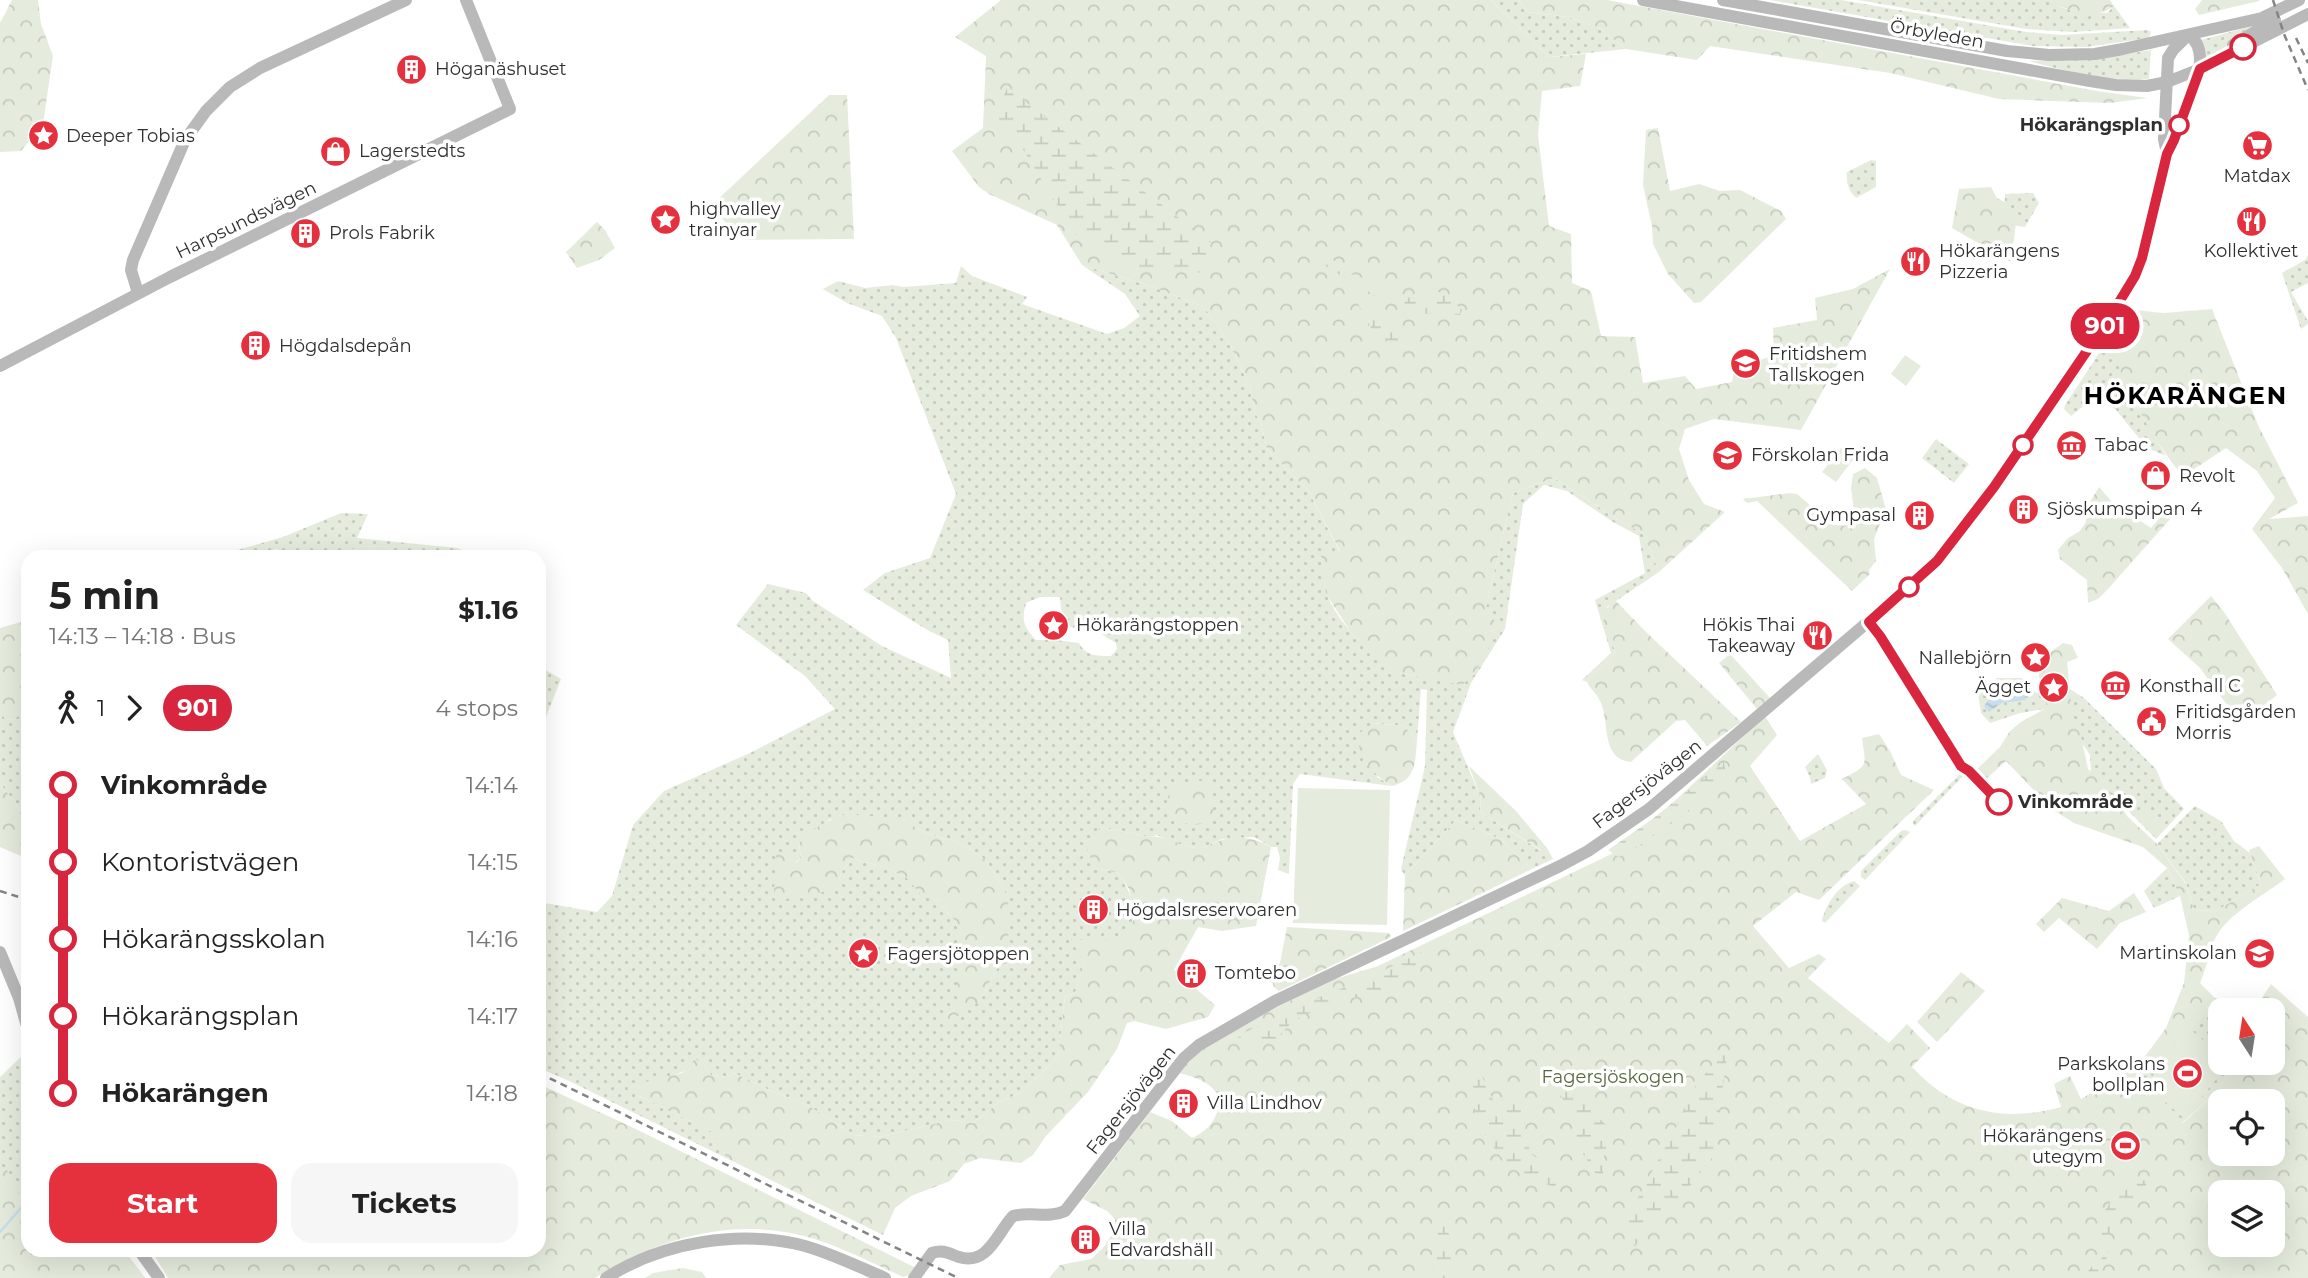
<!DOCTYPE html>
<html lang="en">
<head>
<meta charset="utf-8">
<style>
  body { margin:0; font-family:Montserrat,sans-serif; background:#f6f6f6; color:#222; height:100vh; display:flex; flex-direction:column; font-size:26px; white-space:nowrap }
  * { box-sizing:border-box; margin:0 }
  p { font-size:23px; color:#767676 }
  .icon { flex:none; width:38px; height:38px; fill:none; stroke:currentColor; stroke-width:2; stroke-linecap:round; stroke-linejoin:round }
  .map { position:relative; flex:1; overflow:hidden }
  .side { position:absolute; left:21px; top:550px; width:525px; height:707px; display:flex; flex-direction:column; background:#fff; border-radius:21px; box-shadow:0 7px 28px #0002 }
  .side>* { flex:none }
  .badge { padding:0 14px; border-radius:23px; font-size:24px; line-height:46px }
  .needle { width:46px; rotate:348deg }
  .tools { position:absolute; left:2208px; top:998px; display:grid; gap:14px }
  .tools a { display:grid; place-items:center; width:77px; height:77px; border-radius:14px; background:#fff; box-shadow:0 7px 28px #0002; font-size:35px }
  .map>.badge { position:absolute; translate:-50% -50%; box-shadow:0 0 0 4px #fff }
  .legs { display:flex; align-items:center; gap:10px; height:77px; padding:0 28px; font-size:23px }
  .legs p { margin-inline-start:auto }
  .head { display:flex; align-items:center; justify-content:space-between; height:119px; padding:0 28px }
  h1 { font-size:38px; font-weight:700; line-height:52px }
  .action { display:flex; gap:14px; margin-top:auto; padding:14px 28px }
  .action a { flex:1; height:80px; border-radius:21px; background:#e5313e; color:#fff; font-size:28px; font-weight:700; line-height:80px; text-align:center }
  .action a+a { background:#f6f6f6; color:#222 }
  ul { padding:0 28px; list-style:none }
  li { display:flex; align-items:center; gap:24px; height:77px; font-size:26px }
  li i { display:grid; place-items:center; width:10px; height:100%; margin:0 9px; background:currentColor }
  li i::after { content:''; width:18px; height:18px; margin:-9px; border:5px solid; border-radius:50%; background:#fff }
  li p { margin-inline-start:auto }
  li:first-child i { background:linear-gradient(#0000 50%,currentColor 0) }
  li:last-child i { background:linear-gradient(currentColor 50%,#0000 0) }
  .map>svg:first-child { display:block }
  .grass { fill:url(#grass-dots); fill-rule:evenodd }
  .forest { fill:url(#forest-crowns); fill-rule:evenodd }
  .wetland { fill:url(#wetland-marsh) }
  .pitch { fill:#e5ecdd }
  .water { fill:url(#water-ripples) }
  .lines { fill:none; stroke-linecap:round; stroke-linejoin:round }
  .stream { stroke:#c9deec; stroke-width:2.5 }
  .secondary { stroke:#b9b9b9; stroke-width:12 }
  .rail { stroke:#848484; stroke-width:2.5; stroke-dasharray:7 5; stroke-linecap:butt }
  .line-1-casing { stroke:#fff; stroke-width:16 }
  .line-1 { stroke:#d7263d; stroke-width:10 }
  .stop-1-dot { fill:#fff; stroke:#d7263d; stroke-width:3.5 }
  .labels { text-anchor:middle; stroke-width:7; stroke-linejoin:round; paint-order:stroke }
  .street-label { font-size:18px; fill:#2f2f2f; stroke:#fff }
  .poi-label { font-size:18px; fill:#2f2f2f; stroke:#fff; text-anchor:start }
  .stop-label { font-size:18px; font-weight:bold; fill:#2f2f2f; stroke:#fff; text-anchor:end }
  .park-label { font-size:18px; fill:#526b3c; stroke:#fff }
  .district-label { font-size:24px; font-weight:bold; letter-spacing:2px; fill:#000; stroke:#fff }
</style>
</head>
<body>
<div class="map">
<svg width="2308" height="1278" viewBox="0 0 2308 1278">
  <defs>
    <pattern id="grass-dots" width="8" height="8" patternUnits="userSpaceOnUse" patternTransform="scale(1.75)"><rect width="8" height="8" fill="#e5ecdd"/><path d="M2 2h.1M6 6h.1" fill="none" stroke="#c5cbbe" stroke-width="1.8" stroke-linecap="round"/></pattern>
    <pattern id="forest-crowns" width="20" height="18" patternUnits="userSpaceOnUse" patternTransform="scale(1.75)"><rect width="20" height="18" fill="#e5ecdd"/><path d="M2 6a3 3 0 1 1 6 0M12 15a3 3 0 1 1 6 0" fill="none" stroke="#c5cbbe"/></pattern>
    <pattern id="wetland-marsh" width="20" height="14" patternUnits="userSpaceOnUse" patternTransform="scale(1.75)"><rect width="20" height="14" fill="#e5ecdd"/><path d="M1 5h8M5 5V1M11 12h8M15 12V8" fill="none" stroke="#c5cbbe"/></pattern>
    <pattern id="water-ripples" width="26" height="14" patternUnits="userSpaceOnUse" patternTransform="scale(1.75)"><rect width="26" height="14" fill="#c9deec"/><path d="M2 4q2-2 4 0t4 0M15 11q2-2 4 0t4 0" fill="none" stroke="#adbfcb"/></pattern>
  </defs>
  <rect width="100%" height="100%" fill="#fff"/>
  <!-- grass -->
  <path class="grass" d="M1491 0H1518L1528 12 1568 17 1599 28 1626 49 1549 57Z
    M1770 0H1841L2026 32 2062 35 2148 30 2151 32 2149 38 2086 47 2033 46Z
    M1858 0H2050C2061 13 2090 11 2107 13L2114 6 2130 28 2073 32 2026 29Z
    M2256 25C2239 35 2224 51 2205 60L2201 40Z
    M2151 50 2149 79C2110 82 2067 72 2029 61L2102 58Z
    M1871 160 1876 161V187L1856 198C1848 190 1846 183 1847 172Z
    M2033 193 2039 203 2025 227 2004 224 2005 194Z
    M2308 255V283L2291 292 2308 321V324L2301 329 2282 273 2305 260Z
    M1082 265 1153 287 1204 307 1228 341 1249 384 1255 413 1261 423 1267 449 1308 490 1340 552C1336 560 1327 572 1325 581 1321 606 1375 663 1398 672 1404 675 1412 675 1419 676L1486 607 1513 493 1554 478 1620 521 1644 534 1659 572 1607 607 1610 635 1615 652C1608 664 1595 670 1587 682L1582 680 1611 653 1595 600 1645 573 1639 536 1613 522 1567 491 1544 485 1523 504 1505 629 1471 683 1453 732 1481 798 1480 812 1540 850 1547 848 1553 859 1532 869 1500 839 1456 820 1405 876 1401 869 1425 766 1427 690 1421 689 1417 740 1404 726 1373 723 1377 777 1392 786 1300 774 1293 784 1289 874 1278 870 1280 858 1277 847H1271L1254 837 1222 839 1200 849 1174 843 1157 835 1150 837 1100 827 1096 868 1118 873C1132 892 1141 919 1123 939 1114 949 1096 956 1084 963L1075 993 1065 997 1058 1057 1022 1092 999 1102 974 1123 951 1120 879 1137 854 1135 809 1106 769 1090 734 1073 728 1077 711 1075 703 1063 672 1076 637 1095 715 1133 726 1158 567 1080 539 1068V902L597 912 612 896 633 825 664 791 750 753 835 709 805 676 736 625 768 584 806 593 813 601 882 646 951 678 948 640 929 631 863 590 885 573 930 558 956 494 896 338 882 316 847 303 823 289 838 281 865 288 892 285 904 287 956 283 961 266 972 276 1027 297 1022 304 1107 334 1124 328 1140 316 1125 294ZM1040 597H1060L1061 609 1070 627 1101 634 1116 643 1117 649 1111 656C1097 656 1086 656 1079 643L1055 640H1036C1024 627 1021 621 1026 603ZM830 819H903L923 832 961 844 986 860 1007 896 1004 960 994 973 981 1000 944 1017 957 1007 959 999 958 928 955 921 937 900 922 895 906 877 883 867 852 858 841 873 839 881 795 863 801 858 799 843Z
    M2109 338 2131 397 2166 456 2147 448 2116 410 2097 395 2071 416 2064 409 2065 405Z
    M1936 439 1969 464 1954 483 1922 458Z
    M341 513 368 514 357 538 457 548 478 556H410L381 546 360 547 332 556H288L276 549 257 556H216L283 537Z
    M539 666 561 679 539 735Z
    M1997 678H2022L2035 692 2051 697 2062 684 2084 698 2156 769 2164 788 2184 809 2156 839 2091 773 2090 755 2058 707 2020 713 1990 723 1981 713 1978 693Z
    M27 706H28V821L0 783V710L5 719 14 720Z
    M1818 754 1827 770 1825 778 1811 784 1810 777 1805 767Z
    M1965 774 1915 826 1913 824V821L1959 775Z
    M2195 806 2221 821 2234 841 2250 853 2261 884 2216 911 2194 910 2186 883 2157 844Z
    M1905 830 1910 832 1865 880 1861 877V871L1901 831Z
    M2167 868 2180 896 2154 908 2144 891Z
    M1854 881 1860 886 1825 923 1822 921C1825 906 1838 885 1854 881Z
    M2215 998 2243 1010H2221V1062H2239L2212 1096 2182 1123 2140 1085Z
    M23 1055 28 1070V1250H124L145 1278H0V1077Z"/>
  <!-- forest -->
  <path class="forest" d="M12 0H38L41 24 53 56 43 124 21 151 0 152V23Z
    M1001 0H1491L1549 57 1586 54 1580 86 1542 91 1538 135 1549 226 1571 234 1572 283 1591 291 1601 336 1635 337 1643 383 1685 376 1696 389 1732 382 1734 370 1774 355 1773 328 1817 320 1815 298 1853 289 1890 269 1801 430 1714 419 1685 429 1679 449 1689 480 1704 504 1725 512 1659 572 1644 534 1620 521 1554 478 1513 493 1486 607 1499 628 1475 674 1462 685 1398 673 1372 657 1350 631 1326 594 1321 555 1340 551 1308 490 1267 449 1261 423 1255 413 1249 384 1228 341 1204 307 1153 287 1082 265 1057 225 989 194 979 187 952 151 983 128 986 56 955 37Z
    M1518 0H1607L2097 91 2147 98 2110 103 1999 99 1890 73 1710 46 1697 60 1626 49 1599 28 1568 17 1528 12Z
    M2050 0H2110L2114 6C2098 20 2073 10 2054 5Z
    M2202 0H2259V1L2199 15 2195 9Z
    M829 95H847L854 239 745 240 718 215 715 202Z
    M1658 128 1670 191 1699 184 1720 191 1740 190 1781 211 1786 219 1701 302 1694 303 1668 274 1653 244 1652 226 1643 185 1646 130Z
    M1991 187 1997 198 2010 205 2016 223 2011 262 1952 228 1959 189Z
    M597 222 605 230 615 248 599 260 577 268 566 252Z
    M2126 309 2163 313 2212 309 2258 425 2298 503 2269 519 2308 516V614L2282 568 2252 529 2275 498 2257 471 2226 448 2191 471 2181 474C2149 434 2124 387 2109 338Z
    M1865 468 1877 478 1886 509 1874 539 1876 561 1869 570 1870 574 1852 591 1757 501 1747 503 1743 499 1789 493 1797 494 1833 525 1856 526 1851 488 1853 474Z
    M2099 487 2113 503 2151 528 2164 513 2171 518 2108 589 2098 599 2088 603 2087 580 2060 559 2058 550 2068 538 2080 531 2086 522 2085 510Z
    M381 546 410 556H332L360 547Z
    M2211 596 2224 612 2277 695 2241 724 2200 668 2168 639Z
    M1615 600 1645 631 1741 722 1707 746 1685 720 1676 721 1631 762C1600 759 1610 720 1600 701 1597 694 1590 689 1587 682 1595 670 1608 664 1615 652 1609 629 1593 619 1615 600Z
    M28 620V706L14 720 5 719 0 710V628Z
    M2063 643 2072 645 2078 658 2067 662 2072 713 2081 736 2088 769 2110 789 2127 816 2157 844 2186 884 2194 910 2216 911 2261 884 2249 850 2259 846 2285 879C2263 896 2225 915 2214 941 2209 955 2206 969 2200 983L2215 998 2141 1085 2183 1123 2212 1096 2239 1062H2273V1010H2254L2271 984 2308 1017V1278H1049L1060 1265 1091 1259 1103 1248 1116 1228 1115 1219 1107 1211 1083 1199 1150 1112 1172 1121 1192 1138C1210 1130 1217 1118 1221 1099 1211 1082 1196 1077 1178 1073L1186 1062 1202 1050 1273 1009 1335 979 1378 966 1626 847 1765 716 1777 735 1750 766 1800 841 1866 804 1842 779C1869 765 1866 767 1862 738L1879 734 1890 751 1901 775 1934 790 1819 900 1796 892 1753 926 1789 968 1819 954 1826 959 1808 978 1889 1043 1907 1024 1930 1048 1912 1067C1954 1112 2002 1123 2061 1107L2054 1084 2070 1076 2081 1099 2127 1072 2146 1055 2166 1028 2184 983 2189 935 2180 896 2167 868 2143 847 2074 823 2053 810 2006 761 1984 781 1975 771 2000 747 2010 731 2021 722 2048 707 2039 676 2038 655 2049 653ZM2221 1101H2273V1153H2221ZM2221 1192H2273V1244H2221Z
    M1730 654 1770 698 1757 709 1719 663Z
    M1373 723 1404 726 1417 740C1415 761 1417 780 1392 786 1371 773 1358 760 1358 734Z
    M1469 766 1516 811 1547 848 1541 850 1480 812 1481 798Z
    M1195 781H1205C1216 796 1216 804 1210 820 1191 830 1183 823 1167 812 1165 789 1175 786 1195 781Z
    M0 783 28 821V859L0 847Z
    M846 814 903 819 923 832 961 844 986 860 1007 896 1011 920 1004 960 994 973 981 1000 955 1018 941 1023 944 1017 957 1007 958 928 955 921 937 900 922 896 906 877 883 867 852 858 841 873 839 881 826 891 803 898 778 899 774 892 776 852H784L796 863 801 858 799 843C812 829 828 819 846 814Z
    M1456 820 1500 839 1532 869 1403 931 1405 876Z
    M1100 827 1150 837C1163 834 1183 848 1198 848 1205 848 1212 843 1219 841 1237 834 1255 838 1271 847L1256 926 1222 931 1198 927 1174 970 1215 1005 1208 1017 1166 1029 1134 1021 1127 1023 1117 1049 1088 1092 1046 1136 1033 1155 1021 1163 980 1158 964 1164 950 1181 911 1196 895 1208 883 1235 726 1158 714 1133 637 1095 627 1088 645 1082 682 1073 695 1059 703 1063 711 1075 728 1077 734 1073 769 1090 809 1106 854 1135 879 1137 951 1120 974 1123 999 1102 1022 1092 1058 1057 1065 997 1075 993 1084 963 1071 939 1122 940 1134 919 1129 889 1118 873 1096 868 1087 851Z
    M2134 893 2146 912 2120 923 2097 949 2059 918 2044 932 2036 924 2062 898 2109 911Z
    M1287 927 1389 933 1391 937 1279 991 1274 987 1270 975 1280 963Z
    M1961 972 1985 991 1937 1042 1917 1022Z
    M539 1084 636 1129 914 1267 910 1275 903 1277C870 1262 838 1245 804 1236 731 1217 657 1239 595 1278H168L151 1250H539Z
    M0 1169 7 1170 28 1212V1250H124L145 1278H0Z
    M683 1268 702 1272 706 1278H645L653 1273Z"/>
  <!-- wetland -->
  <path class="wetland" d="M1007 88 1211 242 1204 273 1125 266 1075 234 1016 138 992 124Z
    M1317 252 1332 259 1350 274 1359 276 1384 293 1382 303 1361 285 1328 269Z
    M1439 292 1449 297 1462 310 1460 315 1408 313 1404 301 1414 294Z
    M1358 298 1375 313 1394 321 1400 337 1393 345 1371 328 1357 302Z
    M1724 762 1726 774 1725 779 1687 813 1631 851 1618 857 1608 850 1651 820Z
    M1422 952 1417 969 1395 985 1364 996 1339 1000 1294 1020 1276 1039 1255 1041 1236 1037 1287 1011 1374 975Z
    M1728 1049 1719 1113 1713 1127 1718 1150 1683 1195 1634 1247 1627 1218 1682 1116 1697 1083Z
    M1469 1069 1480 1072 1495 1104 1522 1089 1525 1134 1531 1154 1555 1170 1560 1189 1532 1179 1503 1160 1475 1121V1094Z
    M1566 1085 1611 1130 1603 1160V1185L1573 1138 1574 1121 1559 1092Z
    M2147 1180 2144 1196 2110 1228C2110 1247 2109 1263 2095 1278H2083L2098 1258V1222L2122 1183Z
    M1445 1221 1456 1259 1450 1278H1431L1438 1253V1223Z"/>
  <!-- pitch -->
  <path class="pitch" d="M1905 355 1921 366 1906 386 1891 374Z
    M1842 447 1855 457 1836 482 1822 472Z
    M1298 788 1390 790 1387 925 1293 923Z
    M2145 809 2163 829 2155 836 2137 816Z
    M2191 1030 2221 1055V1062L2230 1063 2184 1118 2145 1085Z"/>
  <!-- water -->
  <path class="water" d="M1994 685 2024 692 2026 700 2002 703 1989 712 1984 706 1990 698 1989 694Z"/>
  <g class="lines">
    <!-- stream -->
    <path class="stream" d="M0 1232 28 1200"/>
    <!-- secondary -->
    <path class="secondary" d="M1643 0 2090 81 2116 85 2147 86 2167 82 2200 69 2308 14
      M1723 0 2007 51 2049 55 2095 54 2123 49 2262 18 2299 0
      M2233 45 2275 20
      M2167 154 2164 139 2168 58 2173 50 2187 36
      M138 293 131 270 133 260 185 140 206 111 230 87 260 68 406 0
      M0 366 170 277 510 109 466 0
      M0 952 19 998 28 1030
      M139 1250 159 1278
      M606 1278C662 1242 740 1229 805 1246 833 1254 859 1267 885 1278
      M914 1278 932 1253C943 1249 950 1254 959 1257 988 1266 997 1233 1013 1216 1031 1211 1048 1219 1065 1211L1184 1058 1199 1045 1275 1001 1560 866 1588 851 1649 809 1924 574 1937 561C2008 469 2075 375 2135 276L2142 258 2167 154C2175 139 2201 74 2200 59 2200 49 2196 40 2189 35"/>
    <!-- rail -->
    <path class="rail" d="M2273 0 2284 34 2308 90
      M2296 38 2308 63
      M0 891 28 900
      M539 1073 958 1278"/>
  </g>
  <g class="lines">
    <defs>
      <path id="line-1" d="M1999 802 1969 771 1961 766 1880 636 1869 622 1937 561 1994 487 2110 317 2135 276 2142 258 2167 154 2174 140 2200 69 2243 47"/>
    </defs>
    <!-- line-1 casing -->
    <use href="#line-1" class="line-1-casing"/>
    <!-- line-1 -->
    <use href="#line-1" class="line-1"/>
  </g>
  <!-- icons -->
  <defs>
    <symbol id="building-disc" viewBox="-11 -11 22 22"><circle r="9.5" fill="#e5313e" stroke="#fff"/><path d="M-4-6H4V6H1V3H-1V6H-4ZM-2.5-4.3h1.7v1.8h-1.7ZM.8-4.3h1.7v1.8H.8ZM-2.5-1h1.7V.8h-1.7ZM.8-1h1.7V.8H.8Z" fill="#fff"/></symbol>
    <symbol id="sight-disc" viewBox="-11 -11 22 22"><circle r="9.5" fill="#e5313e" stroke="#fff"/><path d="M0-6L1.8-2.2L6-1.7L2.9 1.2L3.7 5.4L0 3.3L-3.7 5.4L-2.9 1.2L-6-1.7L-1.8-2.2Z" fill="#fff"/></symbol>
    <symbol id="supermarket-disc" viewBox="-11 -11 22 22"><circle r="9.5" fill="#e5313e" stroke="#fff"/><path d="M-6-5.5h2.5l.6 2H6L4.5 2H-2.5L-4.4-4H-6ZM-1.5 3.2a1.3 1.3 0 1 0 .1 0ZM3 3.2a1.3 1.3 0 1 0 .1 0Z" fill="#fff"/></symbol>
    <symbol id="shop-disc" viewBox="-11 -11 22 22"><circle r="9.5" fill="#e5313e" stroke="#fff"/><path d="M-5-2.5h2.3a2.7 3.5 0 0 1 5.4 0H5L5.5 6h-11ZM-1.5-2.5h3a1.5 2.3 0 0 0-3 0Z" fill="#fff"/></symbol>
    <symbol id="restaurant-disc" viewBox="-11 -11 22 22"><circle r="9.5" fill="#e5313e" stroke="#fff"/><path d="M-5-6h1v4h1v-4h1v4h1v-4h1v5L-1.5 .5V6h-2V.5L-5-1ZM5-6V6H3V1.5H1.5Q1.5-4 5-6Z" fill="#fff"/></symbol>
    <symbol id="school-disc" viewBox="-11 -11 22 22"><circle r="9.5" fill="#e5313e" stroke="#fff"/><path d="M0-5L7-2L0 1L-7-2ZM-4 1L0 2.5L4 1V4Q0 6-4 4Z" fill="#fff"/></symbol>
    <symbol id="museum-disc" viewBox="-11 -11 22 22"><circle r="9.5" fill="#e5313e" stroke="#fff"/><path d="M0-6L6-3V-2H-6V-3ZM-5-1h2V3h-2ZM-1-1h2V3h-2ZM3-1h2V3H3ZM-6 4H6V6H-6Z" fill="#fff"/></symbol>
    <symbol id="civic-disc" viewBox="-11 -11 22 22"><circle r="9.5" fill="#e5313e" stroke="#fff"/><path d="M-.6-6.5H3V-4.5H.6V-3L4-1V1h2V6H-6V1h2V-1L-.6-3ZM-1.2 2.5V6h2.4V2.5Z" fill="#fff"/></symbol>
    <symbol id="stadium-disc" viewBox="-11 -11 22 22"><circle r="9.5" fill="#e5313e" stroke="#fff"/><path d="M0-5a6.5 5 0 1 0 0 10a6.5 5 0 1 0 0-10ZM-3.5-1.8h7v3.6h-7Z" fill="#fff"/></symbol>
  </defs>
  <g fill-rule="evenodd">
    <use href="#building-disc" x="394" y="52" width="35" height="35"/>
    <use href="#sight-disc" x="26" y="118" width="35" height="35"/>
    <use href="#supermarket-disc" x="2240" y="128" width="35" height="35"/>
    <use href="#shop-disc" x="318" y="134" width="35" height="35"/>
    <use href="#sight-disc" x="648" y="202" width="35" height="35"/>
    <use href="#restaurant-disc" x="2234" y="204" width="35" height="35"/>
    <use href="#building-disc" x="288" y="216" width="35" height="35"/>
    <use href="#restaurant-disc" x="1898" y="244" width="35" height="35"/>
    <use href="#building-disc" x="238" y="328" width="35" height="35"/>
    <use href="#school-disc" x="1728" y="346" width="35" height="35"/>
    <use href="#museum-disc" x="2054" y="428" width="35" height="35"/>
    <use href="#school-disc" x="1710" y="438" width="35" height="35"/>
    <use href="#shop-disc" x="2138" y="458" width="35" height="35"/>
    <use href="#building-disc" x="2006" y="492" width="35" height="35"/>
    <use href="#building-disc" x="1902" y="498" width="35" height="35"/>
    <use href="#sight-disc" x="1036" y="608" width="35" height="35"/>
    <use href="#restaurant-disc" x="1800" y="618" width="35" height="35"/>
    <use href="#sight-disc" x="2018" y="640" width="35" height="35"/>
    <use href="#museum-disc" x="2098" y="668" width="35" height="35"/>
    <use href="#sight-disc" x="2036" y="670" width="35" height="35"/>
    <use href="#civic-disc" x="2134" y="704" width="35" height="35"/>
    <use href="#building-disc" x="1076" y="892" width="35" height="35"/>
    <use href="#school-disc" x="2242" y="936" width="35" height="35"/>
    <use href="#sight-disc" x="846" y="936" width="35" height="35"/>
    <use href="#building-disc" x="1174" y="956" width="35" height="35"/>
    <use href="#stadium-disc" x="2170" y="1056" width="35" height="35"/>
    <use href="#building-disc" x="1166" y="1086" width="35" height="35"/>
    <use href="#stadium-disc" x="2108" y="1128" width="35" height="35"/>
    <use href="#building-disc" x="1068" y="1222" width="35" height="35"/>
  </g>
  <!-- markers -->
  <g class="stop-1-dot">
    <circle cx="2243" cy="47" r="12"/>
    <circle cx="2179" cy="125" r="9"/>
    <circle cx="2023" cy="445" r="9"/>
    <circle cx="1909" cy="587" r="9"/>
    <circle cx="1999" cy="802" r="12"/>
  </g>
  <g class="labels">
    <!-- street labels -->
    <g class="street-label">
      <text transform="translate(1937 34) rotate(10)" y="6">Örbyleden</text>
      <text transform="translate(246 220) rotate(-26)" y="6">Harpsundsvägen</text>
      <text transform="translate(1647 784) rotate(-38)" y="6">Fagersjövägen</text>
      <text transform="translate(1131 1100) rotate(-52)" y="6">Fagersjövägen</text>
    </g>
    <!-- poi labels -->
    <g class="poi-label">
      <text x="435" y="75">Höganäshuset</text>
      <text x="66" y="142">Deeper Tobias</text>
      <text x="359" y="157">Lagerstedts</text>
      <text x="2257" y="182" text-anchor="middle">Matdax</text>
      <text x="689" y="215">highvalley<tspan x="689" dy="21">trainyar</tspan></text>
      <text x="329" y="239">Prols Fabrik</text>
      <text x="1939" y="257">Hökarängens<tspan x="1939" dy="21">Pizzeria</tspan></text>
      <text x="2251" y="257" text-anchor="middle">Kollektivet</text>
      <text x="279" y="352">Högdalsdepån</text>
      <text x="1769" y="360">Fritidshem<tspan x="1769" dy="21">Tallskogen</tspan></text>
      <text x="2095" y="451">Tabac</text>
      <text x="1751" y="461">Förskolan Frida</text>
      <text x="2179" y="482">Revolt</text>
      <text x="2047" y="515">Sjöskumspipan 4</text>
      <text x="1896" y="521" text-anchor="end">Gympasal</text>
      <text x="1076" y="631">Hökarängstoppen</text>
      <text x="1795" y="631" text-anchor="end">Hökis Thai<tspan x="1795" dy="21">Takeaway</tspan></text>
      <text x="2012" y="664" text-anchor="end">Nallebjörn</text>
      <text x="2139" y="692">Konsthall C</text>
      <text x="2031" y="693" text-anchor="end">Ägget</text>
      <text x="2175" y="718">Fritidsgården<tspan x="2175" dy="21">Morris</tspan></text>
      <text x="1116" y="916">Högdalsreservoaren</text>
      <text x="2237" y="959" text-anchor="end">Martinskolan</text>
      <text x="887" y="960">Fagersjötoppen</text>
      <text x="1215" y="979">Tomtebo</text>
      <text x="2165" y="1070" text-anchor="end">Parkskolans<tspan x="2165" dy="21">bollplan</tspan></text>
      <text x="1207" y="1109">Villa Lindhov</text>
      <text x="2103" y="1142" text-anchor="end">Hökarängens<tspan x="2103" dy="21">utegym</tspan></text>
      <text x="1109" y="1235">Villa<tspan x="1109" dy="21">Edvardshäll</tspan></text>
    </g>
    <!-- stop labels -->
    <g class="stop-label">
      <text x="2163" y="131">Hökarängsplan</text>
      <text x="2018" y="808" text-anchor="start">Vinkområde</text>
    </g>
    <!-- park labels -->
    <g class="park-label">
      <text x="1613" y="1083">Fagersjöskogen</text>
    </g>
    <!-- district labels -->
    <g class="district-label">
      <text x="2186" y="404">HÖKARÄNGEN</text>
    </g>
  </g>
</svg>
<div class="tools">
<a><svg class="needle" viewBox="-14 -14 28 28"><path d="M0-13l5 13h-10z" fill="#e53935"/><path d="M0 13l5-13h-10z" fill="#767676"/></svg></a>
<a><svg class="icon" aria-label="locate" viewBox="0 0 24 24"><circle cx="12" cy="12" r="6"/><path d="M12 2v4M12 18v4M2 12h4M18 12h4"/></svg></a>
<a><svg class="icon" aria-label="layers" viewBox="0 0 24 24"><path d="M12 4l9 5-9 5-9-5zM3 14l9 5 9-5"/></svg></a>
</div>
<b class="badge" style="left:2105px;top:326px;background:#d7263d;color:#fff">901</b>
<section class="side">
<div class="head"><div><h1>5 min</h1><p>14:13 – 14:18 · Bus</p></div><b>$1.16</b></div>
<div class="legs"><svg class="icon" aria-label="walk" viewBox="0 0 24 24"><circle cx="13" cy="4" r="2"/><path d="M13 8l-2 6 4 7M11 14l-3 7M7 12l3-4h3l4 4"/></svg>1<svg class="icon" aria-label="forward" viewBox="0 0 24 24"><path d="M9 5l7 7-7 7"/></svg><b class="badge" style="background:#d7263d;color:#fff">901</b><p>4 stops</p></div>
<ul>
<li><i style="color:#d7263d"></i><b>Vinkområde</b><p>14:14</p></li>
<li><i style="color:#d7263d"></i><span>Kontoristvägen</span><p>14:15</p></li>
<li><i style="color:#d7263d"></i><span>Hökarängsskolan</span><p>14:16</p></li>
<li><i style="color:#d7263d"></i><span>Hökarängsplan</span><p>14:17</p></li>
<li><i style="color:#d7263d"></i><b>Hökarängen</b><p>14:18</p></li>
</ul>
<div class="action"><a>Start</a><a>Tickets</a></div>
</section>
</div>
</body>
</html>
